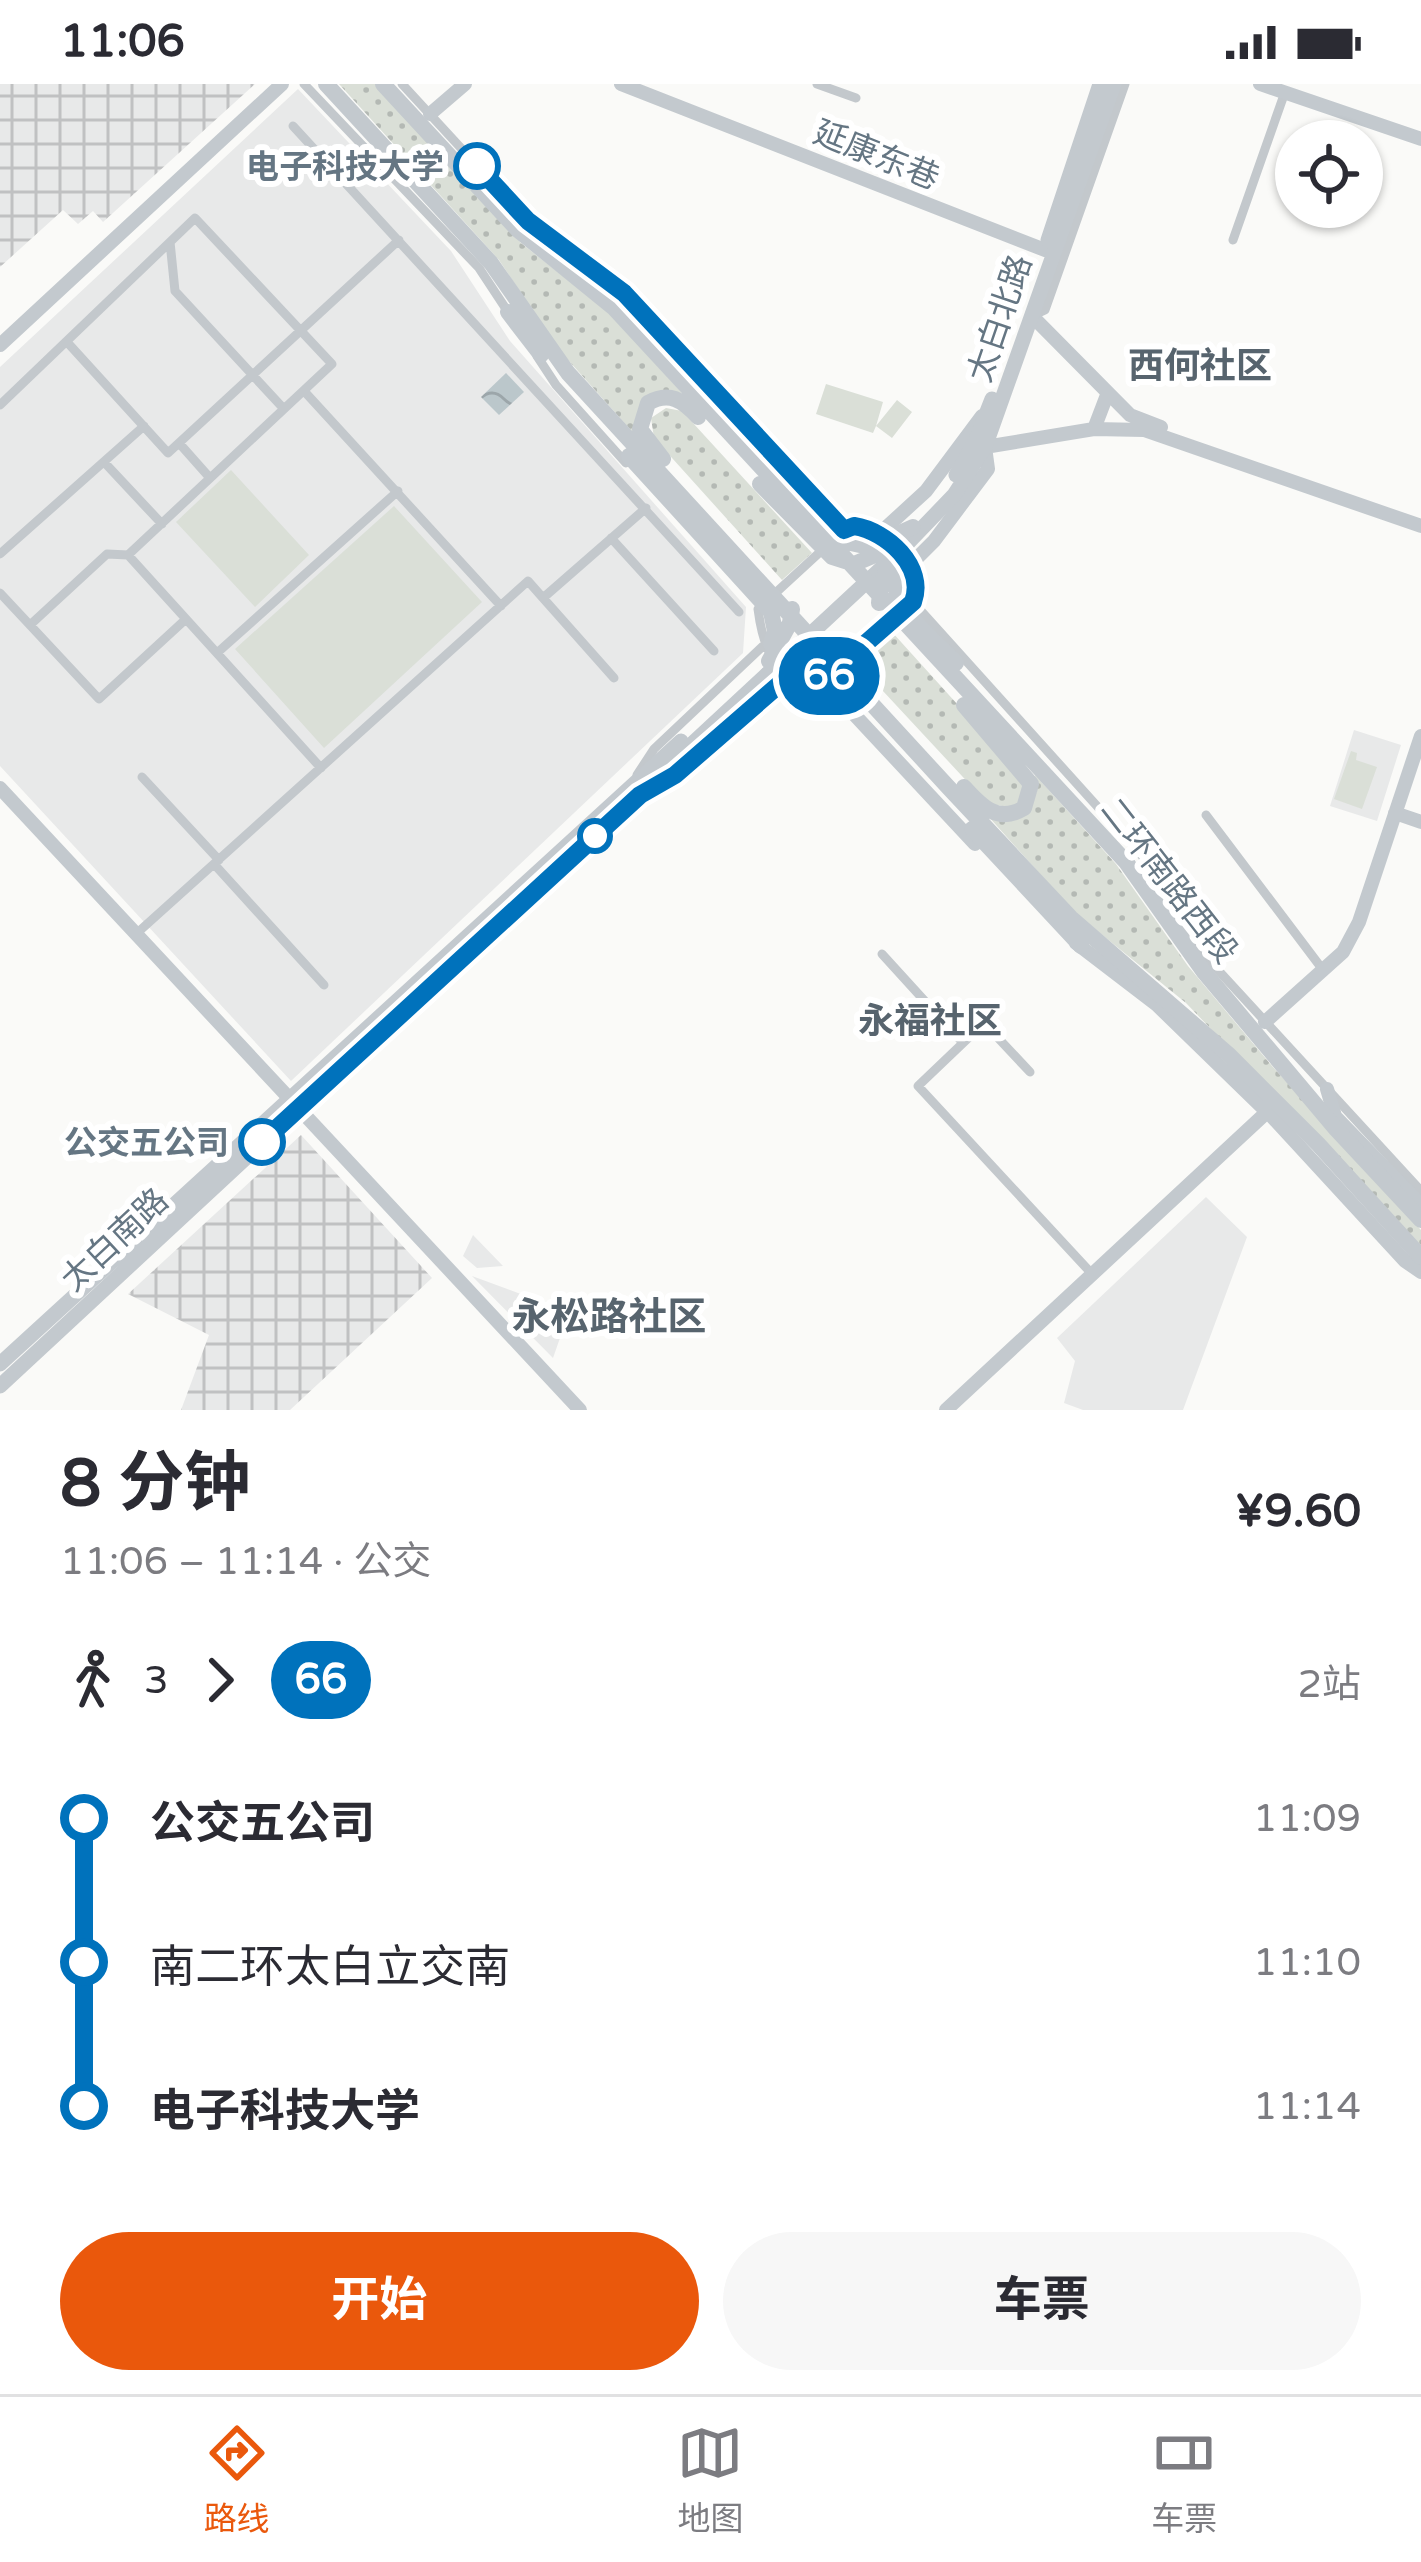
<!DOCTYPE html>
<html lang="zh">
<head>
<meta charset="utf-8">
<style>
  body { margin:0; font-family:"Varela Round","Noto Sans SC",sans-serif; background:#f7f7f7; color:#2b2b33; height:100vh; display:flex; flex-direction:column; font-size:45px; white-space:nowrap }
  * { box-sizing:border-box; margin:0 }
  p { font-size:39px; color:#7c7c81 }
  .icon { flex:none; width:66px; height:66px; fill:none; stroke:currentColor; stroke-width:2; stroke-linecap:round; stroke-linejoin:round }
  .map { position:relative; height:1326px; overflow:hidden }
  .drawer { display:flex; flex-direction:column; background:#fff; flex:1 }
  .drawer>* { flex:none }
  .badge { padding:0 24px; border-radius:39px; font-size:42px; line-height:78px }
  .fabs { position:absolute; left:1275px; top:36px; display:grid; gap:24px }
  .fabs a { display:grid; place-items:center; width:108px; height:108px; border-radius:50%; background:#fff; box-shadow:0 3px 9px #0004; font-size:60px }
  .map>.badge { position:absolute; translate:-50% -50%; box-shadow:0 0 0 6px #fff }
  .legs { display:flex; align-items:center; gap:18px; height:132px; padding:0 60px; font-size:39px }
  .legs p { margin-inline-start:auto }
  .summary { display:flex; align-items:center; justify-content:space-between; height:204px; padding:0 60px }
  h1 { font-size:66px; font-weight:700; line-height:90px }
  .primary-button { display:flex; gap:24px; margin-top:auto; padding:24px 60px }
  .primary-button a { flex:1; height:138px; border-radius:72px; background:#ea580c; color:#fff; font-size:48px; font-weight:700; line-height:138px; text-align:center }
  .primary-button a+a { background:#f7f7f7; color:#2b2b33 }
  ul { padding:0 60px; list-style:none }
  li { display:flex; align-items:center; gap:42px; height:144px; font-size:45px }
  li i { display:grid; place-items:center; width:18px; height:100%; margin:0 15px; background:currentColor }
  li i::after { content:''; width:30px; height:30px; margin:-15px; border:9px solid; border-radius:50%; background:#fff }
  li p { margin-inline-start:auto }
  li:first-child i { background:linear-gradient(#0000 50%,currentColor 0) }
  li:last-child i { background:linear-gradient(currentColor 50%,#0000 0) }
  .status { display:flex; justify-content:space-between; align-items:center; height:84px; padding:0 60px; background:#fff; direction:ltr }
  .status svg { height:33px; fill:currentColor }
  .tab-bar { display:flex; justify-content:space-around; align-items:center; height:168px; border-top:3px solid #e1e1e2; background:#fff; font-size:33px; color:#7c7c81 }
  .tab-bar a { display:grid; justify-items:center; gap:6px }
  .tab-bar .on { color:#ea580c }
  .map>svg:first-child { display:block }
  .built { fill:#e8e9e9 }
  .industrial { fill:url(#industrial-grid) }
  .grass { fill:url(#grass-dots) }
  .pitch { fill:#dadfd7 }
  .water { fill:url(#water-waves) }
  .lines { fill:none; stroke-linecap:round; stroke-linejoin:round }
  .street { stroke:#c3c8cc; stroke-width:9 }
  .secondary { stroke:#c3c9ce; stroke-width:14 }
  .primary { stroke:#c3c9ce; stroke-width:15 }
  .highway { stroke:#c3c9ce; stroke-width:16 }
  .line-1-casing { stroke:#fff; stroke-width:27 }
  .line-1 { stroke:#0072bc; stroke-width:18 }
  .stop-1-dot { fill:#fff; stroke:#0072bc; stroke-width:6 }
  .labels { text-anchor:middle; stroke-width:12; stroke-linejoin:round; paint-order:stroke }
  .street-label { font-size:33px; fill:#657683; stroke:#fff }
  .stop-label { font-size:33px; font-weight:bold; fill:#657683; stroke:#fff; text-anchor:end }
  .neighbourhood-label { font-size:36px; font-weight:bold; fill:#57646e; stroke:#fff }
  .quarter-label { font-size:39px; font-weight:bold; fill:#57646e; stroke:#fff }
</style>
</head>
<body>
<div class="status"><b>11:06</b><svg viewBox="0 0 49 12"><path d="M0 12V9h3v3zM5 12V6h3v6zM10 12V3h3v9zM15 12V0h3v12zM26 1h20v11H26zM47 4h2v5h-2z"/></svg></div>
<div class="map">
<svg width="1421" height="1326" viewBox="0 0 1421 1326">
  <defs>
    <pattern id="industrial-grid" width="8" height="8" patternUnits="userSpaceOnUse" patternTransform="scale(3)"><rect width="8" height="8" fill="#e8e9e9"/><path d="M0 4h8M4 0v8" fill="none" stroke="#c0c1c2"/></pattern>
    <pattern id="grass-dots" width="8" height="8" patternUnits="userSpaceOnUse" patternTransform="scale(3)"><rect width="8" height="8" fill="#dadfd7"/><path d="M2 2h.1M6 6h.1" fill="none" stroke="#b4b9b4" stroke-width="1.8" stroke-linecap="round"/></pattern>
    <pattern id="water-waves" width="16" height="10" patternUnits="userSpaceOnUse" patternTransform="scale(3)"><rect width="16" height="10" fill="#bbc7cb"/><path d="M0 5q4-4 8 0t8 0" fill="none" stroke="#9ca6aa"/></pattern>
  </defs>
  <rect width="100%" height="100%" fill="#fafaf8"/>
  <!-- built -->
  <path class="built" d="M298 5 451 167 510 257 746 523 743 569 291 997 0 682V283Z
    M1354 646 1401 661 1377 737 1330 722Z
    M1206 1113 1247 1153 1183 1326H1083L1064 1319 1075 1277 1057 1254Z
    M473 1151 503 1182 477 1184 463 1172Z
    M472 1192 569 1228 553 1274Z"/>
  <!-- industrial -->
  <path class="industrial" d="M0 0H255L103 138 93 127 78 140 63 126 0 183Z
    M301 1051 432 1194 290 1326H181L209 1251 128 1210Z"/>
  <!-- grass -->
  <path class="grass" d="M339 0H376L521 159 611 230 682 309 659 308 637 353 560 267 499 176Z
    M666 324 682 327 812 469 782 496 654 354 651 334Z
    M892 548 1024 694 1026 704 1017 724 988 720 856 578Z
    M1035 691 1116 780 1188 882 1272 982 1421 1146V1164L1186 919 1074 828 988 732 1004 737 1037 708Z"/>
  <!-- pitch -->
  <path class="pitch" d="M826 300 883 318 876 342 897 316 912 328 892 354 876 342 873 349 816 330Z
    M231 386 309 471 255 523 176 438Z
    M394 422 482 518 324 664 235 565Z
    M1351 667 1357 669 1356 676 1377 683 1362 725 1334 715Z"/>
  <!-- water -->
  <path class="water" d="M506 289 524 308 499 331 481 313Z"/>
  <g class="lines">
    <!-- street -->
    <path class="street" d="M304 0 479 184 508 228
      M402 0 528 137 576 173
      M817 0 856 14
      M293 42 739 528
      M1233 156 1285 8
      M614 201 693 284
      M1032 232 1045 226 1125 0
      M67 258 168 369 399 156
      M537 272 556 301 626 379
      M304 307 501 522
      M0 321 170 158
      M179 359 210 394
      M104 378 162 440
      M854 442C885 447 921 480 915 514L823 597 809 601C771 584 763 564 758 525L844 446Z
      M611 454 714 567
      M0 470 144 342
      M128 471 321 684
      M0 509 99 615 186 535
      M543 514 614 594
      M913 518 1142 772 1154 793
      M30 541 107 470 128 471 332 280 195 134 170 158 175 207 284 325
      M217 569 398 407
      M637 691 654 665 763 562
      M142 693 219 776
      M650 706 675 691 789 592
      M1206 731 1323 886
      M214 780 324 901
      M1170 817 1206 873 1421 1107
      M136 850 528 497 543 514 646 424
      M882 870 963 959
      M1030 988 984 939 918 1002 1093 1191"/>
    <!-- secondary -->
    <path class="secondary" d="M621 0 1045 166
      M1260 0 1421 55
      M430 30 465 0
      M1032 232 1130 331 1161 343
      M0 261 282 0
      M1094 345 1107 311
      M879 450 926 407 982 332
      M910 481 934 457 988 385 985 363 1094 345 1144 346 1421 442
      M823 597 975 760
      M0 704 580 1326
      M1395 729 1421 738
      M1265 938 1343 868 1359 838 1421 652
      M1327 1005 1335 1032
      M1264 1024 1405 1177 1421 1188
      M1328 1025 1421 1121
      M946 1326 1267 1028 1157 921 1076 859"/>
    <!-- primary -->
    <path class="primary" d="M1048 156 1100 0
      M956 391 975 358 992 315
      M0 1280 681 657
      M0 1302 902 465 954 411 985 363 1114 0"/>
    <!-- highway -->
    <path class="highway" d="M326 0 491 179 568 289 949 704 1071 834 1228 970 1318 1060 1421 1173
      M383 0 518 146 614 224 1126 778 1204 888 1336 1045 1421 1136
      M576 173 616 213
      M508 228 541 271
      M683 284 846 458 869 463 913 443
      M629 372 771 528 775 547 771 560
      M663 375 640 345 648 319C669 307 683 316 698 333
      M760 400 832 473 854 480 887 466
      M902 465C899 477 893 491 895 503 902 532 937 559 956 579
      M879 519 881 499 893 474
      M783 576 809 567 829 566
      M769 577 790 539 792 525
      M768 590C809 575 820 579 849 612
      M964 703C981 722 998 740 1024 724L1031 700 964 621
      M972 745 1081 862
      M1155 793 1167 825"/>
  </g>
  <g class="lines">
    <defs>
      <path id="line-1" d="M262 1058 640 711 675 691 789 592 817 602 913 518C926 483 887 447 854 442L844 446 624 209 528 137 477 82"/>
    </defs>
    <!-- line-1 casing -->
    <use href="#line-1" class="line-1-casing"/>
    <!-- line-1 -->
    <use href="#line-1" class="line-1"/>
  </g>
  <!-- markers -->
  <g class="stop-1-dot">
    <circle cx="477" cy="82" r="21"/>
    <circle cx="595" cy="752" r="15"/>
    <circle cx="262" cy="1058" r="21"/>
  </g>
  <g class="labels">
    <!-- street labels -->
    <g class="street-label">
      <text transform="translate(877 70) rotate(22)" y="12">延康东巷</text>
      <text transform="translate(999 234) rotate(-71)" y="12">太白北路</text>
      <text transform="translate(1170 796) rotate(52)" y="12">二环南路西段</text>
      <text transform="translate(114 1155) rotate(-43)" y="12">太白南路</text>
    </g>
    <!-- stop labels -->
    <g class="stop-label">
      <text x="444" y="94">电子科技大学</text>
      <text x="229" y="1070">公交五公司</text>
    </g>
    <!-- neighbourhood labels -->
    <g class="neighbourhood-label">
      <text x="1200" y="294">西何社区</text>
      <text x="930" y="949">永福社区</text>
    </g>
    <!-- quarter labels -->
    <g class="quarter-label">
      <text x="609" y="1246">永松路社区</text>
    </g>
  </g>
</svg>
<div class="fabs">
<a><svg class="icon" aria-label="locate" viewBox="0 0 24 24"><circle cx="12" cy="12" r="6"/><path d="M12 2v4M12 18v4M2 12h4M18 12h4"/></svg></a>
</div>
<b class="badge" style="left:829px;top:592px;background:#0072bc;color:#fff">66</b>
</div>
<section class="drawer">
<div class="summary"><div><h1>8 分钟</h1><p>11:06 – 11:14 · 公交</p></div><b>¥9.60</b></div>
<div class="legs"><svg class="icon" aria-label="walk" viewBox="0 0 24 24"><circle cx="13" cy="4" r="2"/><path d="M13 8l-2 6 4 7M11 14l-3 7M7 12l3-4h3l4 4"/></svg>3<svg class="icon" aria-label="forward" viewBox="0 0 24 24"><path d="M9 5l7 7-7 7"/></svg><b class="badge" style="background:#0072bc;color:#fff">66</b><p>2站</p></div>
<ul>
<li><i style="color:#0072bc"></i><b>公交五公司</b><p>11:09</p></li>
<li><i style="color:#0072bc"></i><span>南二环太白立交南</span><p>11:10</p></li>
<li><i style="color:#0072bc"></i><b>电子科技大学</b><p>11:14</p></li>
</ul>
<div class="primary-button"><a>开始</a><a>车票</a></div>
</section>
<nav class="tab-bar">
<a class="on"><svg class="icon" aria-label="directions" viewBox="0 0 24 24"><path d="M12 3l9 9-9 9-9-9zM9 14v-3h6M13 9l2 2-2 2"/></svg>路线</a>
<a><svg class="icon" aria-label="map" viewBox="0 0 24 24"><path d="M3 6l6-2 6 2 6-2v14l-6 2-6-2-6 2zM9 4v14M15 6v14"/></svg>地图</a>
<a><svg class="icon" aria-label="tickets" viewBox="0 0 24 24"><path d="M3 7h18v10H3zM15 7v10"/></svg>车票</a>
</nav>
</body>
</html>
